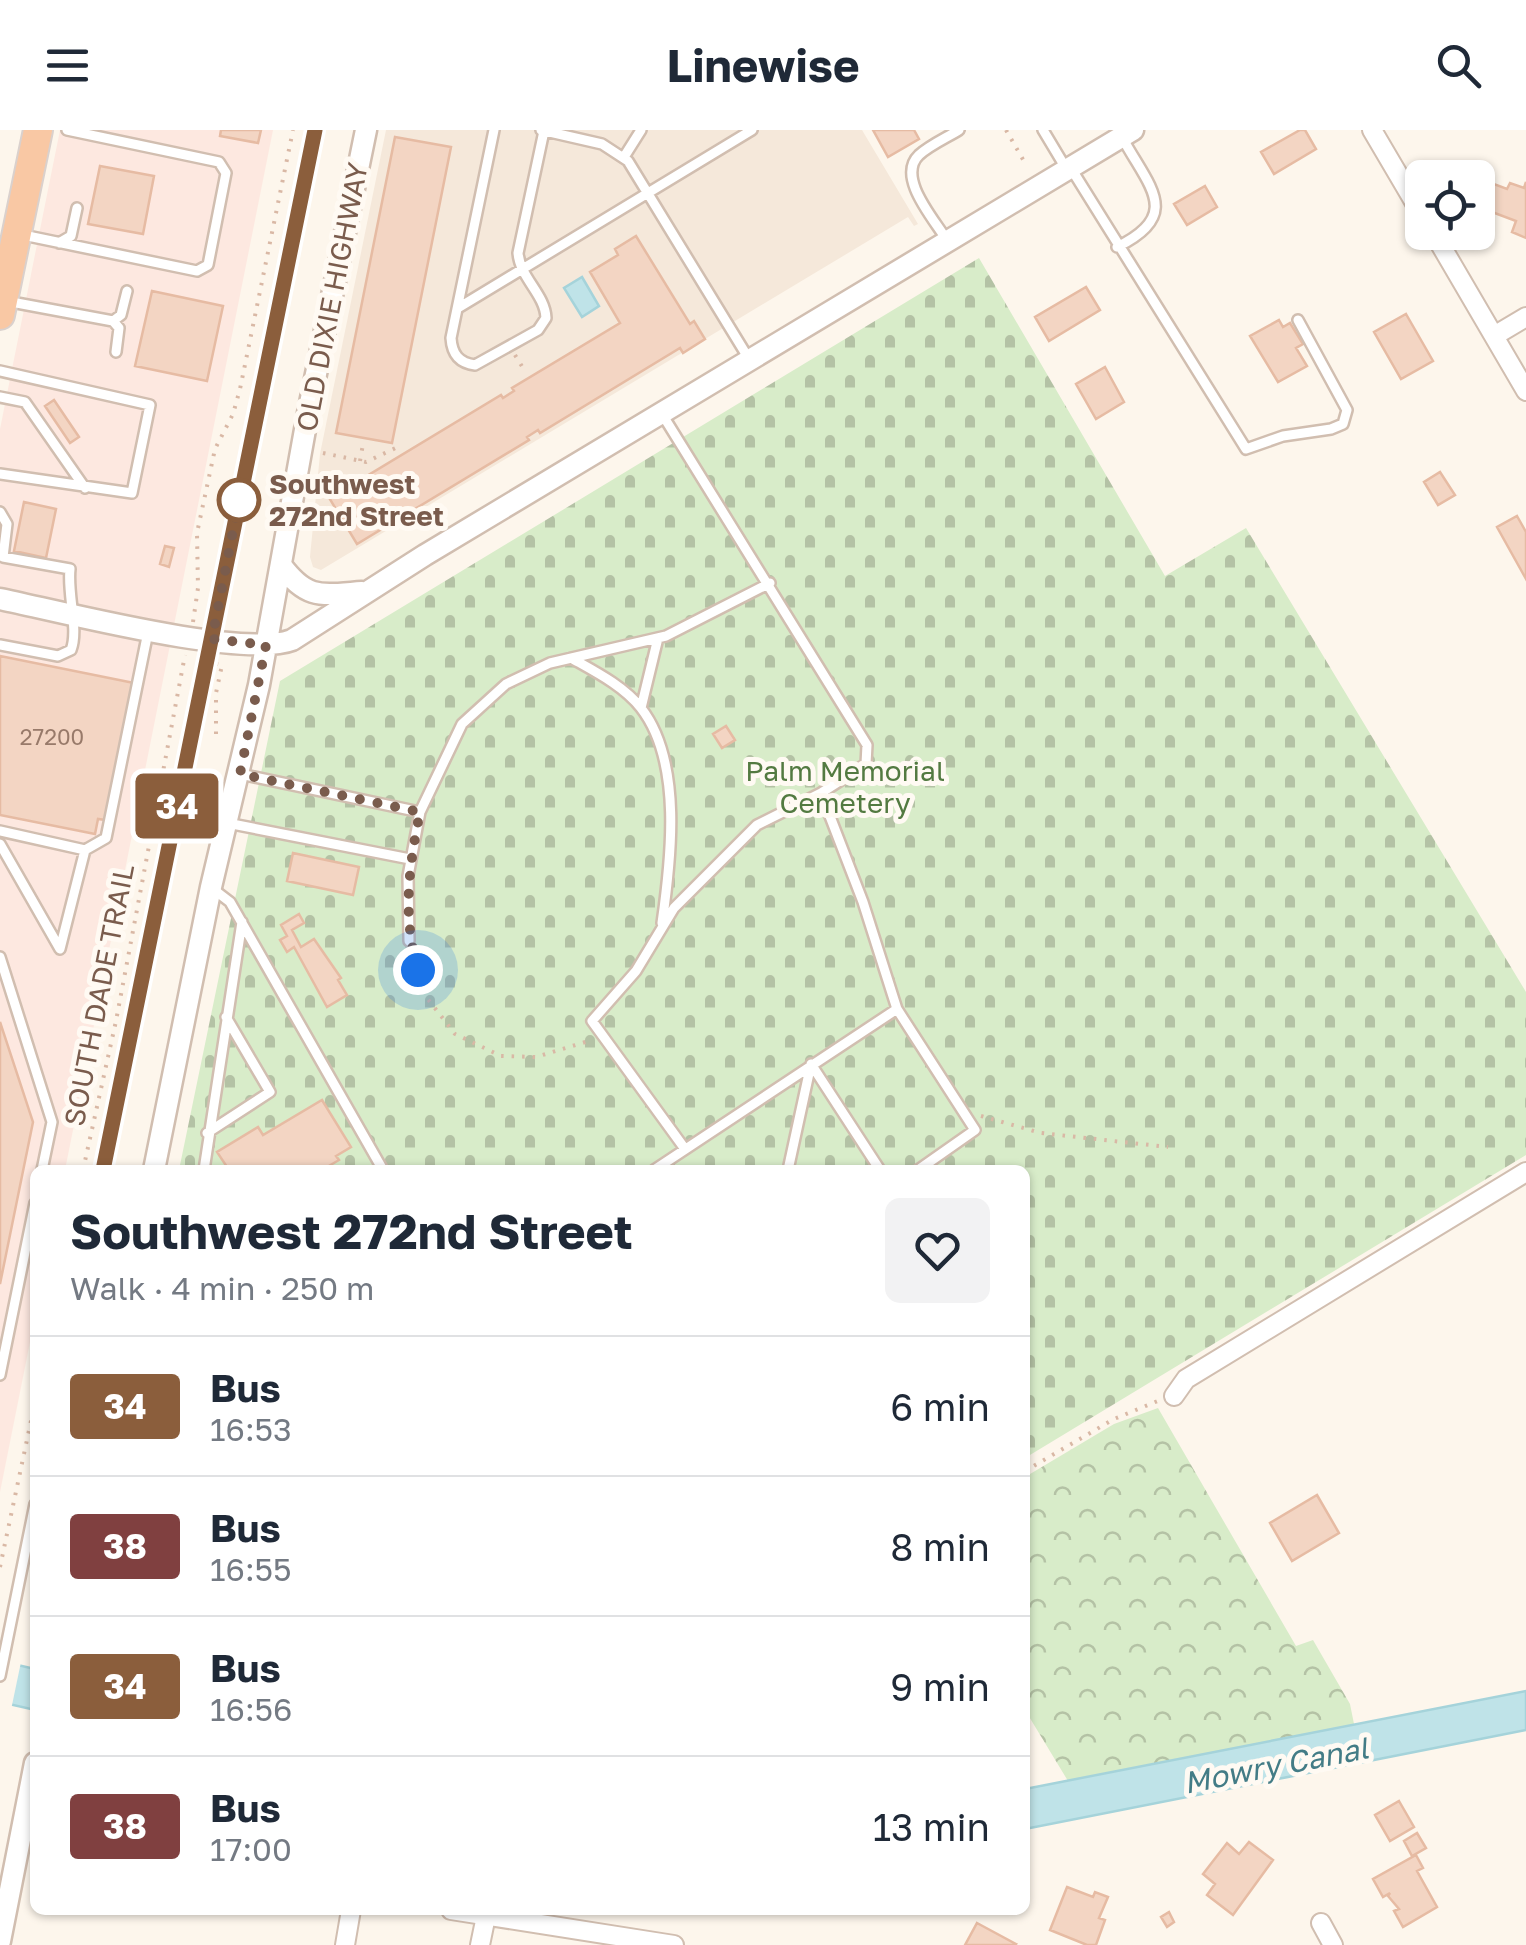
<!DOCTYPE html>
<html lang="en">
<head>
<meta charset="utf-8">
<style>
  body { margin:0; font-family:"Golos Text",sans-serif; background:#f2f2f3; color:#1f2937; height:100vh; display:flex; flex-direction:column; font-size:38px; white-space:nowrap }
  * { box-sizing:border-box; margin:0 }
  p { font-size:32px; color:#747a83 }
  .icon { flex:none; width:55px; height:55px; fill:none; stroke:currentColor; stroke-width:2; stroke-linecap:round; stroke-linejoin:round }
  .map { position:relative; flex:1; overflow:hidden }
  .sheet { position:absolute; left:30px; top:1035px; width:1000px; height:750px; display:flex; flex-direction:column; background:#fff; border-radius:15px; box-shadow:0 2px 8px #0004 }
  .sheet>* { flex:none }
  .badge { padding:0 20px; border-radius:8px; font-size:35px; line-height:65px }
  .fabs { position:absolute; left:1405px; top:30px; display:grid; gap:20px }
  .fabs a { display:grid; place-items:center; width:90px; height:90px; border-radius:15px; background:#fff; box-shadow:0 2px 8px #0004; font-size:50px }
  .you { position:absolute; width:50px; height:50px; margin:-25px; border:8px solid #fff; border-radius:50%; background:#1a73e8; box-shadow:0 0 0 15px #1a73e833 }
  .map>.badge { position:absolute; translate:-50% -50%; box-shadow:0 0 0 5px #fff }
  .round { display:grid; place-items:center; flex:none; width:105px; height:105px; border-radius:15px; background:#f2f2f3 }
  .summary { display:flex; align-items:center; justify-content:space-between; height:170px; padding:0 40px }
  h1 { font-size:48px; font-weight:700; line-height:75px }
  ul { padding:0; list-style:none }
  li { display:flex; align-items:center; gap:30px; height:140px; padding:0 40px; border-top:2px solid #e0e1e3 }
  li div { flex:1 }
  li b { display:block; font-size:38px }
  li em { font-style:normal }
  li .badge { min-width:110px; font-weight:700; text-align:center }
  header { display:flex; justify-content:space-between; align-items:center; height:130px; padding:0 40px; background:#fff; font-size:45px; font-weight:700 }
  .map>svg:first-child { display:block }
  .residential { fill:#f5e8da }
  .commercial { fill:#fde8e0 }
  .forest { fill:url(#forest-crowns) }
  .cemetery { fill:url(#cemetery-stones) }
  .water { fill:#bfe3e8; stroke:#a5d3da; stroke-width:2.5 }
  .pier { fill:#fdf6ec }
  .building { fill:#f3d5c3; stroke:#e6bba3; stroke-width:2.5 }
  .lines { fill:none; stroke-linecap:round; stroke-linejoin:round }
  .service-casing { stroke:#d1beb0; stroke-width:14 }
  .minor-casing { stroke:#d1beb0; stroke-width:22 }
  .tertiary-casing { stroke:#d1beb0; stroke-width:25 }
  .trunk-casing { stroke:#dad1cd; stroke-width:32 }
  .path { stroke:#d9b8a5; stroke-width:4; stroke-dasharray:2.5 8; stroke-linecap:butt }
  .service { stroke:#fff; stroke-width:9 }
  .minor { stroke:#fff; stroke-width:18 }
  .tertiary { stroke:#fff; stroke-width:20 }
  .trunk { stroke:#f9c8a4; stroke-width:28 }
  .line-casing { stroke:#fff; stroke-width:22 }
  .line { stroke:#8b5e3c; stroke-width:15 }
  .walk { stroke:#7a5c4d; stroke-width:10; stroke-dasharray:0 18 }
  .stop-dot { fill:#fff; stroke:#8b5e3c; stroke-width:5 }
  .labels { text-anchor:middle; stroke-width:10; stroke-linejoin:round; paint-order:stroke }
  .number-label { font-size:22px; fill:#987a6a }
  .street-label { font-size:28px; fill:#7a5c4d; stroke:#fffaf3 }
  .stop-label { font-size:28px; font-weight:bold; fill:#7a5c4d; stroke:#fffaf3; text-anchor:start }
  .park-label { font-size:28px; fill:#537a41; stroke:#fffaf3 }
  .water-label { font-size:30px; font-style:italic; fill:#437c86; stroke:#fffaf3 }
</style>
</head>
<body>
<header><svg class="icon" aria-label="menu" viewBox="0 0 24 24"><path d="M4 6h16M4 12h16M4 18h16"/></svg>Linewise<svg class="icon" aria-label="search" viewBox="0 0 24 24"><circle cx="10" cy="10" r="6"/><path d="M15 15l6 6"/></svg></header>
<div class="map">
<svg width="1526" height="1815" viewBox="0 0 1526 1815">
  <defs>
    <pattern id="forest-crowns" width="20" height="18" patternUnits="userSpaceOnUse" patternTransform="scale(2.5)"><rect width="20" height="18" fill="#d8ecc9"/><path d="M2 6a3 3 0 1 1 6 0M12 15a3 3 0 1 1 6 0" fill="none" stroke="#b4c2a5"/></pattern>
    <pattern id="cemetery-stones" width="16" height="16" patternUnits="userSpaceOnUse" patternTransform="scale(2.5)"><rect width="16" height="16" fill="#d8ecc9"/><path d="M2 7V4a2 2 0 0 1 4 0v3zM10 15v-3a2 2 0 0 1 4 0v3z" fill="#b4c2a5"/></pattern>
  </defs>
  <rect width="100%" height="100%" fill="#fdf6ec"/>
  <!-- residential -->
  <path class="residential" d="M386 0H862L918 94 914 96 908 87 321 440 313 437 310 427 320 324Z"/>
  <!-- commercial -->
  <path class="commercial" d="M60 0H273L65 1040H35V1187L0 1362V299Z"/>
  <!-- forest -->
  <path class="forest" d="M1158 1278 1296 1516 1313 1510 1350 1574 1354 1594 1068 1651 1025 1580V1347L1114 1294Z"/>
  <!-- cemetery -->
  <path class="cemetery" d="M979 128 1165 446 1246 398 1526 862V1025L1025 1328V1040H179L280 551Z"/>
  <!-- water -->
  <path class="water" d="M582 147 599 176 582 187 564 158Z
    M0 1531 35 1539V1580L0 1572Z
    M1526 1561V1600L1025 1699V1659Z"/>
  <!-- pier -->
  <path class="pier" d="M0 1528 21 1532 11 1580 0 1578Z"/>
  <!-- building -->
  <path class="building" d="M221 0H261L258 13 220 6Z
    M873 0H914L919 9 888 27Z
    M1300 0H1305L1316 19 1274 44 1261 22Z
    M395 7 451 17 392 313 336 303Z
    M100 36 154 46 143 104 88 94Z
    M1526 52V108L1512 102 1516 91 1484 79 1494 54 1507 59 1510 53 1524 58Z
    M1205 56 1217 77 1187 95 1174 74Z
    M636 106 690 194 694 191 705 209 683 223 680 218 540 303 538 300 527 307 529 310 357 414 328 366 359 347 360 350 501 265 503 268 514 261 512 258 620 193 590 142 618 125 615 119Z
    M1086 157 1100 180 1049 211 1035 187Z
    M152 161 223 176 207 251 135 236Z
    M1406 184 1433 231 1401 249 1374 202Z
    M1279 190 1283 197 1290 193 1303 214 1296 218 1307 236 1278 252 1250 206Z
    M1105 237 1124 272 1096 289 1076 254Z
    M54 270 79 307 70 313 45 276Z
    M1440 342 1455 365 1438 375 1424 352Z
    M24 372 56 379 46 428 14 421Z
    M1517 386 1526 402V449L1497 397Z
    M165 416 174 418 169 437 160 434Z
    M0 526 134 553 106 690 98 689 95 704 0 685Z
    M726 596 735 610 722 618 713 604Z
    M293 723 359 737 353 765 287 751Z
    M299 784 304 793 292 800 301 817 314 809 341 848 338 850 347 865 327 877 294 817 287 822 280 810 287 806 281 795Z
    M0 892 33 992 0 1154Z
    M322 970 351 1017 336 1026 339 1030 322 1040H229L217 1022 258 997 263 1005Z
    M1317 1365 1339 1403 1292 1431 1270 1393Z
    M1399 1671 1414 1697 1390 1711 1375 1685Z
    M1417 1703 1426 1718 1412 1726 1404 1711Z
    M1249 1712 1273 1730 1233 1785 1207 1765 1215 1754 1203 1744 1227 1713 1239 1724Z
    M1416 1725 1423 1738 1417 1741 1437 1777 1403 1797 1394 1781 1399 1779 1388 1766 1390 1763 1383 1767 1373 1749Z
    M1067 1757 1093 1767 1095 1762 1108 1767 1099 1788 1105 1790 1096 1815H1087L1050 1800Z
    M1169 1782 1174 1792 1167 1797 1161 1787Z
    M977 1793 1016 1814 1015 1815H965Z"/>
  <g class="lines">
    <defs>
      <path id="service" d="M494 0 451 208C452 224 459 233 475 235L538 200 546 188C545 164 520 148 518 123L544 1
        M541 0 602 14 628 31 749 229
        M1043 0 1067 40
        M624 27 641 0
        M1072 40 1246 319 1283 306 1331 299 1343 294 1347 280 1298 190
        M23 105 197 141 208 135 226 43 219 32 67 0
        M946 109C934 89 896 47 919 25 930 15 946 8 959 0
        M59 113 71 106 77 78
        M1117 117C1183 85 1149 57 1123 9
        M6 171 113 191 121 185 127 161
        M458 178 752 0
        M113 191 119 198 116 222
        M0 241 150 275 132 363 0 344
        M0 267 25 272 85 358
        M662 284 867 615 866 634 821 663 863 772 897 879 975 1000 918 1040
        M0 382 7 394 3 427 70 439C67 464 79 500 71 520L58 526 0 515
        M571 528C594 541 624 556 641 578 683 632 671 730 662 793
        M641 578 658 508
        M240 644 420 682 408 746 409 811
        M420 682 462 594 506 554 550 533 666 506 770 453
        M227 693 410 729
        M0 701 85 720
        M0 714 60 819 85 720 106 708 148 502
        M213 759 230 772 238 786 383 1040
        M0 827 52 992 42 1040
        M811 934 880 1040
        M207 1003 270 962 226 887
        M685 1019 592 891 636 841 674 778 757 695 821 663
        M103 1040 315 0
        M204 1040 242 792
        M654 1040 897 879
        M788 1040 811 934
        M0 1245 35 1073
        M0 1546 35 1374"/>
      <path id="minor" d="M1372 0 1422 85
        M1433 102 1526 261
        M1494 206 1526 187
        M1174 1266 1186 1249 1526 1042
        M451 1780 674 1815
        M1321 1793 1333 1815
        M345 1815 351 1780
        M480 1815 486 1786"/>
      <path id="tertiary" d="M281 435C307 470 321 465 362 462
        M0 469C59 481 243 529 292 510L425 425 1133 0
        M154 1040 211 757 259 555 308 283 366 0
        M0 1811 35 1633"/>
      <path id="trunk" d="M0 185 38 0"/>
    </defs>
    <!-- service casing -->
    <use href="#service" class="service-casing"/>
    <!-- minor casing -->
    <use href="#minor" class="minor-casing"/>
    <!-- tertiary casing -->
    <use href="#tertiary" class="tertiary-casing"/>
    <!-- trunk casing -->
    <use href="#trunk" class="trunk-casing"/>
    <!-- path -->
    <path class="path" d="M1006 0 1025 33
      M515 225 523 238
      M323 323 366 332 402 315
      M360 331 363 314
      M312 386 342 391
      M193 492 198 458 197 403 215 319 233 284 240 259 293 0
      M216 604V563L222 535 218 534
      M412 820 427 868 455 904 501 926 536 927 592 910
      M981 986 1041 1003 1168 1017
      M83 1040 116 891 185 525
      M1025 1341 1114 1289 1160 1270
      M0 1437 35 1272"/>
    <!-- service -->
    <use href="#service" class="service"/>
    <!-- minor -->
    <use href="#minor" class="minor"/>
    <!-- tertiary -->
    <use href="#tertiary" class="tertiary"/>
    <!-- trunk -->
    <use href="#trunk" class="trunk"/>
  </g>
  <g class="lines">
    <defs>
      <path id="line" d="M103 1040 315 0"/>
    </defs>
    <!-- line casing -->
    <use href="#line" class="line-casing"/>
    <!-- line -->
    <use href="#line" class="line"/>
    <!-- walk -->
    <path class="walk" d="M239 370 212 509 266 515 240 644 420 682C409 737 402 785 418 840"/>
  </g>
  <!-- markers -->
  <circle class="stop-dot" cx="239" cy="370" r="20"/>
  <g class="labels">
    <!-- number labels -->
    <g class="number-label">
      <text x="52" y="615">27200</text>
    </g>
    <!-- street labels -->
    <g class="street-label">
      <text transform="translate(332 167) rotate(-79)" y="10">OLD DIXIE HIGHWAY</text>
      <text transform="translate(99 865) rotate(-79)" y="10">SOUTH DADE TRAIL</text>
    </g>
    <!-- stop labels -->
    <g class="stop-label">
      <text x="269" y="364">Southwest<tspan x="269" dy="32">272nd Street</tspan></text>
    </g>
    <!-- park labels -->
    <g class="park-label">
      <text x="845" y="651">Palm Memorial<tspan x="845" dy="32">Cemetery</tspan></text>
    </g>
    <!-- water labels -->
    <g class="water-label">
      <text transform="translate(1276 1636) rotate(-11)" y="10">Mowry Canal</text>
    </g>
  </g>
</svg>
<div class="fabs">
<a><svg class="icon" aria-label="locate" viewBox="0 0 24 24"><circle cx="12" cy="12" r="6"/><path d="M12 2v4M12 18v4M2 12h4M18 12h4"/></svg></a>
</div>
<div class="you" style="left:418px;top:840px"></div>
<b class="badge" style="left:177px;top:676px;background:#8b5e3c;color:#fff">34</b>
<section class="sheet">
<div class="summary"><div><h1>Southwest 272nd Street</h1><p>Walk · 4 min · 250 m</p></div><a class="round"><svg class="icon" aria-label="heart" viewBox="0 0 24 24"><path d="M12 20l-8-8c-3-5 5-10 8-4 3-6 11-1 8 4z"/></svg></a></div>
<ul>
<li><span class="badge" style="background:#8b5e3c;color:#fff">34</span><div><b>Bus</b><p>16:53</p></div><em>6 min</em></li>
<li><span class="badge" style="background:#804040;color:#fff">38</span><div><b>Bus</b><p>16:55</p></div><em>8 min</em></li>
<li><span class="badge" style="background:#8b5e3c;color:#fff">34</span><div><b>Bus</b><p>16:56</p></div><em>9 min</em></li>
<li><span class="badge" style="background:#804040;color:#fff">38</span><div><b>Bus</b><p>17:00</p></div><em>13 min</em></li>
</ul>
</section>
</div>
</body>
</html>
